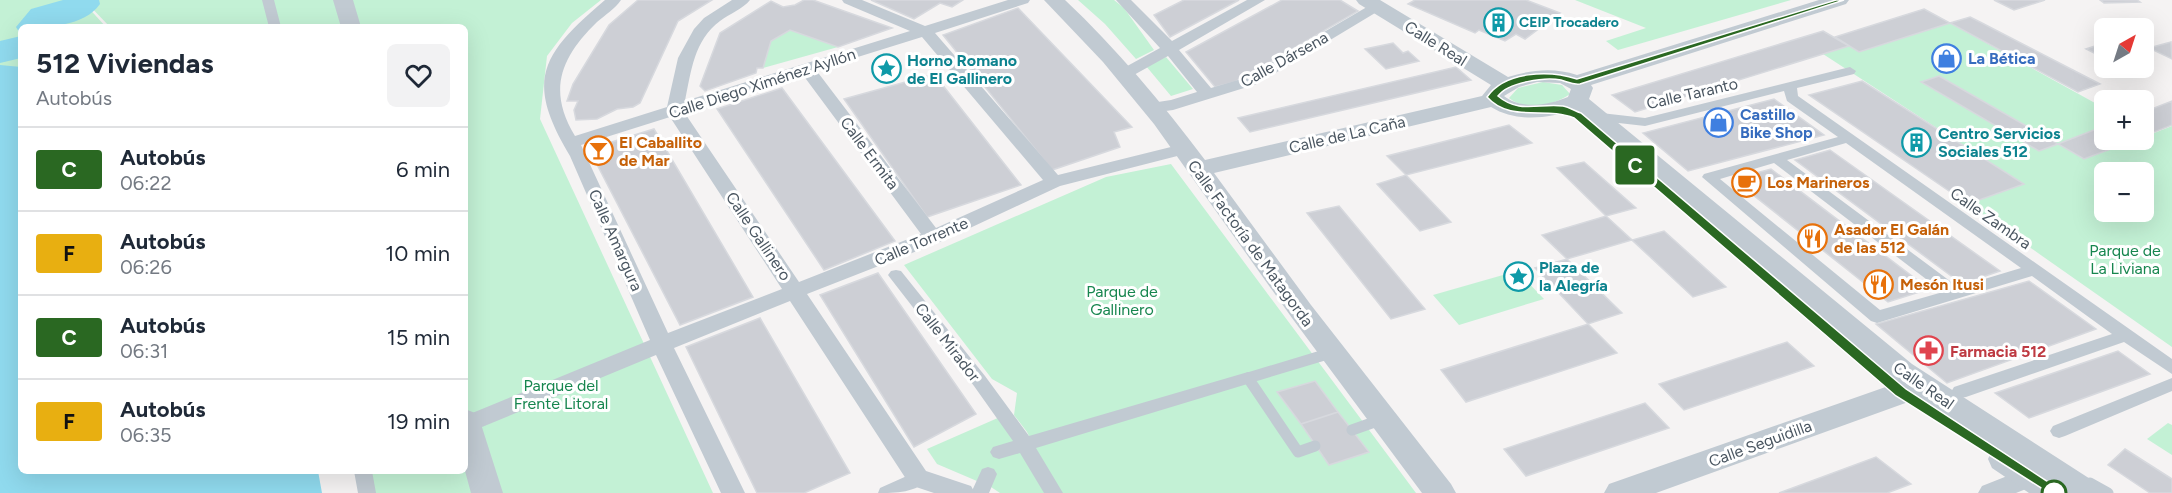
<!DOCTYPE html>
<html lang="es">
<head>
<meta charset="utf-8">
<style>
  body { margin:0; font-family:Figtree,sans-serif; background:#f2f2f3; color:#1f2937; height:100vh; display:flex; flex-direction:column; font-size:22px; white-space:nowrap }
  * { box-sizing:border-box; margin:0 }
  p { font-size:20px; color:#747a83 }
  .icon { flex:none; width:33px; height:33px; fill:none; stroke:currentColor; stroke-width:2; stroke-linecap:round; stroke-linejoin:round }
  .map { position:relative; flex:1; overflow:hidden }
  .sheet { position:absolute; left:18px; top:24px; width:450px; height:450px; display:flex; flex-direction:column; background:#fff; border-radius:9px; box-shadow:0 6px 24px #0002 }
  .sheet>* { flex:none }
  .badge { padding:0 12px; border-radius:4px; font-size:21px; line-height:39px }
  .needle { width:39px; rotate:39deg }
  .controls { position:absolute; left:2094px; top:18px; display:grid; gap:12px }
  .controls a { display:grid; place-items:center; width:60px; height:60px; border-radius:9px; background:#fff; box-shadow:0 6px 24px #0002; font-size:30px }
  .map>.badge { position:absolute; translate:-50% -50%; box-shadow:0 0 0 3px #fff }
  .round { display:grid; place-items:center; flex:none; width:63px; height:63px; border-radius:9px; background:#f2f2f3 }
  .summary { display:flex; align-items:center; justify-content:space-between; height:102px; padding:0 18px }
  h1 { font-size:28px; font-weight:700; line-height:45px }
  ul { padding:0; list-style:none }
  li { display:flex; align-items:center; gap:18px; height:84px; padding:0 18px; border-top:2px solid #e0e1e3 }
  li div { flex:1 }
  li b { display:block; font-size:22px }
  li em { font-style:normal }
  li .badge { min-width:66px; font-weight:700; text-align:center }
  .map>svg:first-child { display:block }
  .green { fill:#c3f1d5; fill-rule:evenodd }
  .water { fill:#90daee }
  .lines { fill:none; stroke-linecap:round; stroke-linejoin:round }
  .river { fill:#90daee; fill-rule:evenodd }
  .building { fill:#cdcfd5; stroke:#d7d9de; stroke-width:1.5 }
  .service { stroke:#c1cad2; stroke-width:11 }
  .pedestrian { fill:#c1cad2; fill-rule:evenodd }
  .minor { fill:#c1cad2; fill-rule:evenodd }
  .tertiary { fill:#c1cad2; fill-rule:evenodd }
  .line { fill:#2a6822; stroke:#fff; stroke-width:1.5 }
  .stop-dot { fill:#fff; stroke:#2a6822; stroke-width:3 }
  .labels { text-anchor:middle; stroke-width:6; stroke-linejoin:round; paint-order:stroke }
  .far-culture-label { font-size:14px; font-weight:bold; fill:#0d838f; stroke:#fff; text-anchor:start }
  .street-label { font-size:16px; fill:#4a5661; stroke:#fff }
  .shop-label { font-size:16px; font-weight:bold; fill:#366cbe; stroke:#fff; text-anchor:start }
  .culture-label { font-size:16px; font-weight:bold; fill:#0d838f; stroke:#fff; text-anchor:start }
  .food-label { font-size:16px; font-weight:bold; fill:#c56008; stroke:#fff; text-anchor:start }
  .park-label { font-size:16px; fill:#17864f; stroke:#fff }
  .health-label { font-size:16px; font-weight:bold; fill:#be3a42; stroke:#fff; text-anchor:start }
</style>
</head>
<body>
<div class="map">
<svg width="2172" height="493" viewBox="0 0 2172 493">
  <rect width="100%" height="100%" fill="#f5f3f3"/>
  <!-- green -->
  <path class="green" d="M0 0H77L85 4 106 27H21V471L0 493Z
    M84 0H601L572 23 547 56 540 119 713 493H366L360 471H465V27H110Z
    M1078 0H1114L1124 8 1154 50 1136 59 1105 24Z
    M1575 0H1791L1618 50 1606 41 1646 28Z
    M1950 23 2104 108V126L2059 144 2084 159 2137 140H2144V137L2172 126V347L1968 204 2023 184 1823 54 1849 46 1859 52ZM1922 82 2057 144 2039 151ZM2104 172H2144V212H2104Z
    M790 30 838 47 763 68 771 41Z
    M1166 57 1193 89 1171 96 1146 66Z
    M1543 82 1562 85 1570 94C1554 105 1526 112 1509 98L1518 88Z
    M1171 164 1416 493H1058L1027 432 1014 415 1017 393 992 379 904 265 1106 177Z
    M1517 271 1544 299 1459 325 1433 295Z
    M1000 417 1050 493H1000L991 487 937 464 927 449Z
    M2168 423 2172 425V455L2147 439Z"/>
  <!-- water -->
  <path class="water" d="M0 65 21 67V471H318L322 493H0Z"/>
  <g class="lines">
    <!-- river -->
    <path class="river" d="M63 0H99L100 4C84 27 47 27 21 27V35L16 27 31 9Z
      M21 36V58L0 63V41Z"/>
  </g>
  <!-- building -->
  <path class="building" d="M638 0H712L678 21 640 103 633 107 617 109 597 119 576 120 574 110 578 101H567L573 84 609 25Z
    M804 0H813L892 28 838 47 790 30 771 41 763 68H757L756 73 705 91 700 86 720 33 771 1 783 7 795 5Z
    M871 0H963L952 7 940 3 914 19Z
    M1184 0H1239L1170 37 1154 15Z
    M1282 0H1340L1358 11 1235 82 1215 87 1186 52Z
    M1415 0H1526L1560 13 1525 39 1516 34 1505 41 1479 30 1475 33 1408 4Z
    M1994 0H2045L2014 10Z
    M2100 0H2137L2140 2 2104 3Z
    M1018 8 1132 127 1114 132 1120 147 1052 170 943 35Z
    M1924 9 1950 23 1859 52 1835 37Z
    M1970 17 1980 22 2100 84 2078 92 1950 23Z
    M1823 31 1849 46 1635 112 1612 95Z
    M2171 42 2172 59 2149 48Z
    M1393 43 1403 53 1408 51 1419 61 1386 69 1365 49Z
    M2104 43V58L2086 49Z
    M1456 67 1471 80 1250 132 1238 118Z
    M934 74 1021 185 927 217 844 99Z
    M1939 76 2058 144 2039 151 1921 82Z
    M1862 81 1890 99 2024 184 1968 204 1809 95Z
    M782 88 895 241 824 270 717 109Z
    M1774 99 1824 135 1688 171 1643 133Z
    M2172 101V125L2144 136V112Z
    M1509 125 1532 143 1406 175 1387 156Z
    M2104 126V140H2135L2084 159 2058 144Z
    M654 129 753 297 680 325 589 149Z
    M1830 150 2000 271 1962 284 1795 160Z
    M1584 162 1636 208 1606 216 1557 168Z
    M1771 169 1929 289 1888 302 1733 179Z
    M1406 175 1451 222 1420 231 1377 184Z
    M1339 206 1425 309 1391 319 1307 213Z
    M1606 216 1632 240 1567 259 1542 235Z
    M1664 231 1726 287 1693 297 1632 240Z
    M1567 259 1622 313 1588 324 1535 268Z
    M878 273 976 414 914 447 820 295Z
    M2029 281 2096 329 1947 383 1876 324Z
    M760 318 850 473 804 493H757L686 347Z
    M1588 324 1617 353 1466 402 1441 370Z
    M1787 342 1814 366 1684 410 1659 384Z
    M2118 351 2150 374 2029 418 1995 393Z
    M1315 381 1338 412 1301 424 1277 392Z
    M1645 403 1669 428 1526 476 1504 449Z
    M1338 412 1369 452 1329 465 1301 424Z
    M2125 449 2172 479V493H2150L2108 465Z
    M1876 457 1911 484 1887 493H1779Z"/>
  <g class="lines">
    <!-- service -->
    <path class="service" d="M1352 430 1383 419
      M1315 446 1298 452 1248 378 1331 353
      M2090 483 2108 493"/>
    <!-- pedestrian -->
    <path class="pedestrian" d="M262 0H274L281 27H269Z
      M1850 67 1856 71 1854 74 1797 88 1798 96 2172 359V374L2124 342 1966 397 1960 398 1954 397 1951 392 1954 387 2112 334 2032 276 1877 323 1871 321 1702 177 1704 174 1838 137 1787 101 1784 91 1645 126 1601 121 1594 117 1601 113 1645 118ZM1846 143 2021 268 1958 287 1787 160ZM1774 163 1943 292 1880 310 1720 179Z
      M896 270 901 271 985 376 1029 436 1248 372 1254 374 1256 378 1254 382 1036 448 1063 493H1044L1020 453 999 459 993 457 990 452 993 447 1013 441 974 386 891 279 888 275 891 271Z
      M2172 378V391L2065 436 2059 438 2053 436 2050 431 2053 426Z
      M988 467 994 469 997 474 989 493H971L982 469Z
      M354 471H372L376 493H358Z
      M918 471 924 473 927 478C919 493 894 493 878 493L880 488Z"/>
    <!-- minor -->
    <path class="minor" d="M605 0H621C615 9 605 15 597 22 561 57 547 90 575 136L667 107 678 58 694 29 704 18 732 0H750C743 9 729 14 720 21 694 40 691 72 685 101L910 31 844 3 842 0H862L925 26 1008 0H1030L1028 3 935 33 1058 175 1183 144 1189 145 1192 149 1189 153 1060 186 940 242 807 294 926 471 971 486 975 493H934L910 485 790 301 674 348 745 493H721L656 355 465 434V416L650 340 570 156C525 81 540 55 605 0ZM922 37 1043 180 936 228 816 70ZM803 75 921 234 799 282 684 112ZM670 117 782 289 668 333 581 145Z
      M1116 0H1131L1172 41 1247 0H1265L1179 50 1211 88 1245 78 1372 4H1382L1385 7 1257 84 1173 110 1151 113 1145 112 1143 108 1145 104 1171 100 1197 92 1168 56 1132 76H1120L1118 73 1120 70 1160 48Z
      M2030 467 2038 470 2042 477 2038 484 2016 493H1978L1982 486Z"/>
    <!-- tertiary -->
    <path class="tertiary" d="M333 0H353L361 27H341Z
      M1044 0H1065C1117 49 1162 103 1205 160L1482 96 1491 85 1359 4 1356 0H1380L1508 77C1531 70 1553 67 1577 75L1819 0H1849L1846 4 1591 85 1593 88 1589 99 1912 364 2098 484 2103 493H2029L1992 468 1988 459 1992 450 1996 449 1915 395 1911 401 1656 493H1604L1609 484 1897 383 1575 110C1548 118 1517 123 1491 107L1214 173 1311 305 1451 484 1456 493H1422L1292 318 1154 124 1103 62ZM1537 82 1560 83 1571 89 1568 97C1549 105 1521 110 1504 96L1519 87Z
      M465 409 475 413 480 421 503 493H471L465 471Z"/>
  </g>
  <!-- line -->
  <path class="line" d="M1836 0H1844L1580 84C1573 85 1568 82 1561 80 1545 77 1508 82 1498 96 1519 114 1539 103 1563 106 1569 107 1575 111 1581 113L1906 389 2059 489 2061 493H2049L1896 396 1574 118C1546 106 1510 123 1487 97 1505 71 1549 70 1577 79Z"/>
  <!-- icons -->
  <defs>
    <symbol id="building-ring" viewBox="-11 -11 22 22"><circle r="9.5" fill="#fff" stroke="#0f9aa8" stroke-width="1.5"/><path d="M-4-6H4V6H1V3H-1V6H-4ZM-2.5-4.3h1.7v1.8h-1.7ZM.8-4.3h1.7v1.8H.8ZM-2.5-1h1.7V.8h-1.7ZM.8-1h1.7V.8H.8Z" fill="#0f9aa8"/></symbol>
    <symbol id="shop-ring" viewBox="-11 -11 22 22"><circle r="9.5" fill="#fff" stroke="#3f7fe0" stroke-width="1.5"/><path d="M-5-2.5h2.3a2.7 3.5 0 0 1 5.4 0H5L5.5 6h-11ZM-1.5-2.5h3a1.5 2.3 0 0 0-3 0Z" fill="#3f7fe0"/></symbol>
    <symbol id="sight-ring" viewBox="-11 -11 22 22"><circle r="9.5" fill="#fff" stroke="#0f9aa8" stroke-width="1.5"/><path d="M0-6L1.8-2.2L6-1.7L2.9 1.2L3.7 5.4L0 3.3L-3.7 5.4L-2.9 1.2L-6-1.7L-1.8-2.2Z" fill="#0f9aa8"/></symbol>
    <symbol id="bar-ring" viewBox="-11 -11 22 22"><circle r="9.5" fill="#fff" stroke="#e8710a" stroke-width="1.5"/><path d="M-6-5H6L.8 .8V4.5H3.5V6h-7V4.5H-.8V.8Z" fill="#e8710a"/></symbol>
    <symbol id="cafe-ring" viewBox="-11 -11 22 22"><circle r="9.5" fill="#fff" stroke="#e8710a" stroke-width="1.5"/><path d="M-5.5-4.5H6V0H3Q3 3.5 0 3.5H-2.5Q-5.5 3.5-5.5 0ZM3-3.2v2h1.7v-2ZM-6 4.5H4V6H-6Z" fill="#e8710a"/></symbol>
    <symbol id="restaurant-ring" viewBox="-11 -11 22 22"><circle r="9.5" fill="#fff" stroke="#e8710a" stroke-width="1.5"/><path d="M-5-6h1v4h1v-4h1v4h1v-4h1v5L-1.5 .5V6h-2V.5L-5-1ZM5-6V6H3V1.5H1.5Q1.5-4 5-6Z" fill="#e8710a"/></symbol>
    <symbol id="pharmacy-ring" viewBox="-11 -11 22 22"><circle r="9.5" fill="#fff" stroke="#e0444e" stroke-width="1.5"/><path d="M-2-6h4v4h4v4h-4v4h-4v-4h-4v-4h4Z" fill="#e0444e"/></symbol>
  </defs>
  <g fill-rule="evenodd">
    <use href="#building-ring" x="1482" y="6" width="33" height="33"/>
    <use href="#shop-ring" x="1930" y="42" width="33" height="33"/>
    <use href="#sight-ring" x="870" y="52" width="33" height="33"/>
    <use href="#shop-ring" x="1702" y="106" width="33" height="33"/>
    <use href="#building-ring" x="1900" y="126" width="33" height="33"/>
    <use href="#bar-ring" x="582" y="134" width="33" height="33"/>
    <use href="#cafe-ring" x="1730" y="166" width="33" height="33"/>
    <use href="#restaurant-ring" x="1796" y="222" width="33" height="33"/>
    <use href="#sight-ring" x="1502" y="260" width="33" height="33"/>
    <use href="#restaurant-ring" x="1862" y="268" width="33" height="33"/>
    <use href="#pharmacy-ring" x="1912" y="334" width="33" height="33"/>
  </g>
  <!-- markers -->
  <circle class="stop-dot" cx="2054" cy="493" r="12"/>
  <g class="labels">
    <!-- far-culture labels -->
    <g class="far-culture-label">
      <text x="1519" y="27">CEIP Trocadero</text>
    </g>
    <!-- street labels -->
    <g class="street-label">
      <text transform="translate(1436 43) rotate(32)" y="6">Calle Real</text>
      <text transform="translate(1284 59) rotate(-29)" y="6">Calle Dársena</text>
      <text transform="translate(762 83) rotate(-18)" y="6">Calle Diego Ximénez Ayllón</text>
      <text transform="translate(1692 93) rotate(-13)" y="6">Calle Taranto</text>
      <text transform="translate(1347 134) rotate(-13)" y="6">Calle de La Caña</text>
      <text transform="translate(870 153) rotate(53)" y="6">Calle Ermita</text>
      <text transform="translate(1991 218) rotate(35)" y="6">Calle Zambra</text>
      <text transform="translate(759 236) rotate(56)" y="6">Calle Gallinero</text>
      <text transform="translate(616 240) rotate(66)" y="6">Calle Amargura</text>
      <text transform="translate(921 241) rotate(-23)" y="6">Calle Torrente</text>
      <text transform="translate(1251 243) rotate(54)" y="6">Calle Factoría de Matagorda</text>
      <text transform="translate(948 342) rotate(52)" y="6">Calle Mirador</text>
      <text transform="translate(1924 385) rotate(35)" y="6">Calle Real</text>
      <text transform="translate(1760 443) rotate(-20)" y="6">Calle Seguidilla</text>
    </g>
    <!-- shop labels -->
    <g class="shop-label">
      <text x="1968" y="64">La Bética</text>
      <text x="1740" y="120">Castillo<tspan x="1740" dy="18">Bike Shop</tspan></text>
    </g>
    <!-- culture labels -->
    <g class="culture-label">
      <text x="907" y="66">Horno Romano<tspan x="907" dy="18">de El Gallinero</tspan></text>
      <text x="1938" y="139">Centro Servicios<tspan x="1938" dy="18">Sociales 512</tspan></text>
      <text x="1539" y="273">Plaza de<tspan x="1539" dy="18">la Alegría</tspan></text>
    </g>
    <!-- food labels -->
    <g class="food-label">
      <text x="619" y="148">El Caballito<tspan x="619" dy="18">de Mar</tspan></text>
      <text x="1767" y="188">Los Marineros</text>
      <text x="1834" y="235">Asador El Galán<tspan x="1834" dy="18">de las 512</tspan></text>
      <text x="1900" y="290">Mesón Itusi</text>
    </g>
    <!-- park labels -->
    <g class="park-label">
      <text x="2125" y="256">Parque de<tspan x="2125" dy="18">La Liviana</tspan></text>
      <text x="1122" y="297">Parque de<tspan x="1122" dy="18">Gallinero</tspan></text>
      <text x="561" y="391">Parque del<tspan x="561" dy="18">Frente Litoral</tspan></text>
    </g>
    <!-- health labels -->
    <g class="health-label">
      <text x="1950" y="357">Farmacia 512</text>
    </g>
  </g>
</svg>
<div class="controls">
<a><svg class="needle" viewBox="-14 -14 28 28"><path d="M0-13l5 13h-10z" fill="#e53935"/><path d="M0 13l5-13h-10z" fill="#747a83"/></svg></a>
<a>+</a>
<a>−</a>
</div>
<b class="badge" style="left:1635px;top:165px;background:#2a6822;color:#fff">C</b>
<section class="sheet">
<div class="summary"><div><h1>512 Viviendas</h1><p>Autobús</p></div><a class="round"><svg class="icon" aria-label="heart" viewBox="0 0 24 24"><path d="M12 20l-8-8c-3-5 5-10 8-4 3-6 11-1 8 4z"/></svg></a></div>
<ul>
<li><span class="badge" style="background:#2a6822;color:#fff">C</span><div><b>Autobús</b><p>06:22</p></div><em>6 min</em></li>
<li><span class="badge" style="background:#e8af11;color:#111">F</span><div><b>Autobús</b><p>06:26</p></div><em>10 min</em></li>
<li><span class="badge" style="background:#2a6822;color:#fff">C</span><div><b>Autobús</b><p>06:31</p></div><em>15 min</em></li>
<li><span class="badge" style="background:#e8af11;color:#111">F</span><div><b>Autobús</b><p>06:35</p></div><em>19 min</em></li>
</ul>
</section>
</div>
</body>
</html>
